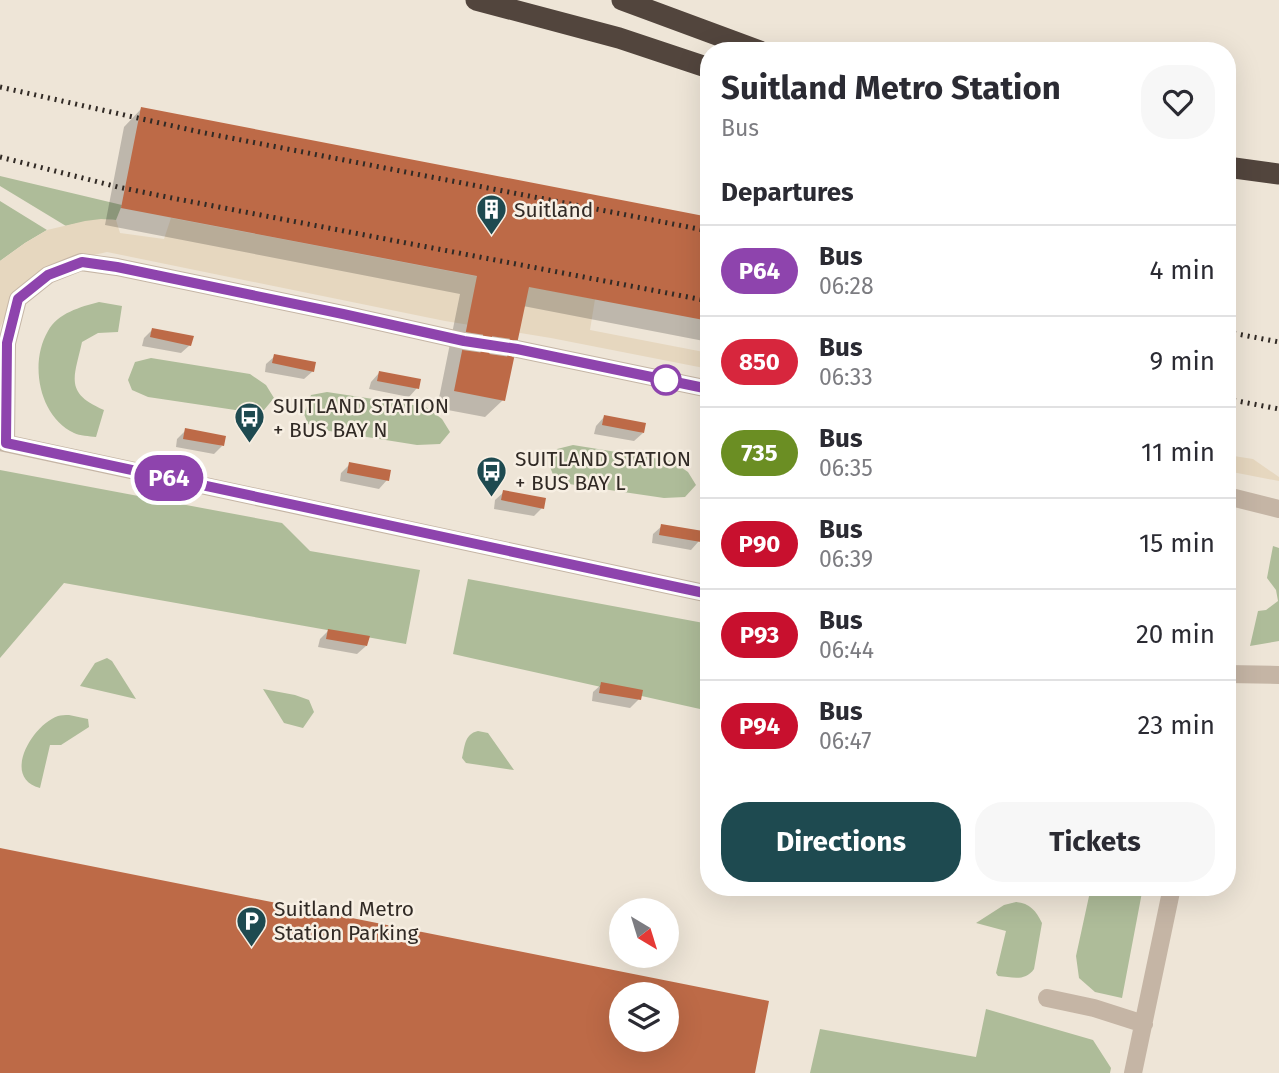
<!DOCTYPE html>
<html lang="en">
<head>
<meta charset="utf-8">
<style>
  body { margin:0; font-family:"Fira Sans",sans-serif; background:#f7f7f7; color:#2b2b33; height:100vh; display:flex; flex-direction:column; font-size:26px; white-space:nowrap }
  * { box-sizing:border-box; margin:0 }
  p { font-size:23px; color:#7c7c81 }
  .icon { flex:none; width:38px; height:38px; fill:none; stroke:currentColor; stroke-width:2; stroke-linecap:round; stroke-linejoin:round }
  .map { position:relative; flex:1; overflow:hidden }
  .drawer { position:absolute; left:700px; top:42px; width:536px; height:854px; display:flex; flex-direction:column; background:#fff; border-radius:28px; box-shadow:0 7px 28px #0002 }
  .drawer>* { flex:none }
  .badge { padding:0 14px; border-radius:23px; font-size:24px; line-height:46px }
  .needle { width:46px; rotate:142deg }
  .controls { position:absolute; left:609px; top:898px; display:grid; gap:14px }
  .controls a { display:grid; place-items:center; width:70px; height:70px; border-radius:50%; background:#fff; box-shadow:0 7px 28px #0002; font-size:35px }
  .map>.badge { position:absolute; translate:-50% -50%; box-shadow:0 0 0 4px #fff }
  h2 { padding:0 21px; font-size:26px; line-height:63px }
  .round { display:grid; place-items:center; flex:none; width:74px; height:74px; border-radius:28px; background:#f7f7f7 }
  .overview { display:flex; align-items:center; justify-content:space-between; height:119px; padding:0 21px }
  h1 { font-size:33px; font-weight:700; line-height:52px }
  .button { display:flex; gap:14px; margin-top:auto; padding:14px 21px }
  .button a { flex:1; height:80px; border-radius:28px; background:#1e4a50; color:#fff; font-size:28px; font-weight:700; line-height:80px; text-align:center }
  .button a+a { background:#f7f7f7; color:#2b2b33 }
  ul { padding:0; list-style:none }
  li { display:flex; align-items:center; gap:21px; height:91px; padding:0 21px; border-top:2px solid #e1e1e2 }
  li div { flex:1 }
  li b { display:block; font-size:26px }
  li em { font-style:normal }
  li .badge { min-width:77px; font-weight:700; text-align:center }
  .map>svg:first-child { display:block }
  .green { fill:#aebc99 }
  .plaza { fill:#e6d7bf }
  .shadow { fill:#0003; fill-rule:evenodd }
  .building { fill:#bd6a47; fill-rule:evenodd }
  .lines { fill:none; stroke-linecap:round; stroke-linejoin:round }
  .minor-tunnel { stroke:#c8c0b3; stroke-width:18; stroke-dasharray:18 9; stroke-linecap:butt }
  .minor { stroke:#c5b5a5; stroke-width:18 }
  .highway { stroke:#52453d; stroke-width:21 }
  .rail { stroke:#312a25; stroke-width:5; stroke-dasharray:2 5; stroke-linecap:butt }
  .line-casing { stroke:#fff; stroke-width:16 }
  .line { stroke:#8e44ad; stroke-width:10 }
  .stop-dot { fill:#fff; stroke:#8e44ad; stroke-width:3.5 }
  .labels { text-anchor:middle; stroke-width:5; stroke-linejoin:round; paint-order:stroke }
  .poi-label { font-size:21px; fill:#312a25; stroke:#f7efe3; text-anchor:start }
</style>
</head>
<body>
<div class="map">
<svg width="1279" height="1073" viewBox="0 0 1279 1073">
  <rect width="100%" height="100%" fill="#eee5d7"/>
  <!-- green -->
  <path class="green" d="M0 176 122 205 116 220C99 219 83 222 66 226L0 186Z
    M0 201 47 230 25 243 0 261Z
    M99 302 122 306 118 332 98 333 82 342C74 378 64 393 104 410L96 437C89 436 80 436 74 433 39 417 29 363 48 331 58 313 80 307 99 302Z
    M151 358 250 374 266 385 274 398 264 410 242 411 148 397 132 390 128 380 135 362Z
    M327 392 426 407 442 419 450 432 440 444 417 445 323 430 308 424 304 414 311 395Z
    M573 445 672 461 688 472 696 485 685 497 664 498 569 484 554 477 550 467 557 449Z
    M0 470 282 523 310 551 420 570 406 644 64 583 0 658Z
    M1273 546 1279 548V641L1250 646 1258 611 1266 610 1278 601 1276 590 1267 578Z
    M468 579 709 624V711L453 654Z
    M107 658 112 661 136 699 80 686 95 663Z
    M263 689 295 695 309 700 314 712 303 728 284 723Z
    M69 715 88 719 89 727 61 745H50L40 788C1 778 32 725 58 716 61 715 65 715 69 715Z
    M478 731 488 733 514 770 466 763 462 758C465 747 464 734 478 731Z
    M1091 887H1143L1122 998 1095 992 1079 978 1076 956Z
    M1016 902C1030 903 1036 911 1042 923L1034 969C1025 982 1012 977 998 976L996 973 1006 931 976 923 1004 905Z
    M986 1009 1093 1040 1111 1068 1110 1073H810L820 1029 976 1057Z"/>
  <!-- plaza -->
  <path class="plaza" d="M171 218 595 299 590 330 709 353V369L551 338 445 321 107 252 55 264 6 314 0 328V261L25 243 47 230 85 221 101 219 116 220 120 233 164 239Z
    M1227 455 1253 459 1279 477V481L1227 471Z"/>
  <!-- shadow -->
  <path class="shadow" d="M141 109 709 218V342L523 306 503 400 485 417 437 408 460 294 105 225 124 127Z
    M153 329 190 345 181 353 142 346 144 338Z
    M275 356 313 371 304 379 265 372 266 364Z
    M379 373 417 388 409 397 369 389 371 382Z
    M604 417 643 433 634 441 594 434 596 426Z
    M186 430 222 446 214 454 176 447 177 439Z
    M350 464 387 480 379 489 340 481 341 473Z
    M504 492 542 508 534 516 494 509 495 500Z
    M662 526 699 541 691 550 652 543 653 534Z
    M328 631 366 646 357 654 318 647 320 639Z
    M602 684 639 699 630 708 592 701 593 692Z
    M0 850 766 1003 753 1073H0ZM621 994H667V1040H621Z"/>
  <!-- building -->
  <path class="building" d="M141 107 709 217V321L529 287 505 401 454 391 477 276 121 208Z
    M152 328 194 336 191 346 150 337Z
    M274 354 316 362 314 372 272 363Z
    M379 371 421 379 419 389 377 381Z
    M604 415 646 423 644 433 602 425Z
    M185 428 226 436 224 446 183 439Z
    M349 462 391 470 389 481 347 473Z
    M503 490 546 498 544 509 501 500Z
    M661 524 703 531 701 542 659 535Z
    M328 629 370 636 367 646 326 639Z
    M601 682 643 690 641 700 599 693Z
    M0 848 769 1001 755 1073H0ZM621 994H667V1040H621Z"/>
  <g class="lines">
    <!-- minor-tunnel -->
    <path class="minor-tunnel" d="M464 341 517 349"/>
    <!-- minor -->
    <path class="minor" d="M517 349 709 389
      M0 442 709 594
      M6 443 7 343 18 299 48 275 81 262 117 267 343 314 464 341
      M1227 496 1279 509
      M1227 674 1279 675
      M1047 998 1094 1008 1144 1024
      M1133 1073 1172 887"/>
    <!-- highway -->
    <path class="highway" d="M476 0 619 38 709 68
      M622 0 760 51
      M1227 167 1279 174"/>
    <!-- rail -->
    <path class="rail" d="M0 87 200 132 709 231
      M0 157 118 187 172 198 709 301
      M1227 332 1279 342
      M1227 399 1279 409"/>
  </g>
  <g class="lines">
    <defs>
      <path id="line" d="M709 389 517 349 464 341 343 314 117 267 82 262 48 275 18 299 7 343 6 443 709 594"/>
    </defs>
    <!-- line casing -->
    <use href="#line" class="line-casing"/>
    <!-- line -->
    <use href="#line" class="line"/>
  </g>
  <!-- icons -->
  <defs>
    <symbol id="building-pin" viewBox="-11 -11 22 30"><path d="M0 17L-7.5 6A9.5 9.5 0 1 1 7.5 6Z" fill="#1e4a50" stroke="#f7efe3"/><path d="M-4-6H4V6H1V3H-1V6H-4ZM-2.5-4.3h1.7v1.8h-1.7ZM.8-4.3h1.7v1.8H.8ZM-2.5-1h1.7V.8h-1.7ZM.8-1h1.7V.8H.8Z" fill="#fff"/></symbol>
    <symbol id="bus-pin" viewBox="-11 -11 22 30"><path d="M0 17L-7.5 6A9.5 9.5 0 1 1 7.5 6Z" fill="#1e4a50" stroke="#f7efe3"/><path d="M-5-6H5V4H4V6H2V4H-2V6H-4V4H-5ZM-3.5-4V0h7V-4ZM-3.5 1.2v1.5H-2V1.2ZM2 1.2v1.5H3.5V1.2Z" fill="#fff"/></symbol>
    <symbol id="parking-pin" viewBox="-11 -11 22 30"><path d="M0 17L-7.5 6A9.5 9.5 0 1 1 7.5 6Z" fill="#1e4a50" stroke="#f7efe3"/><path d="M-3.5-5.5H1a3.5 3.5 0 0 1 0 7H-1V5.5H-3.5ZM-1-3.4V-.6H.8a1.4 1.4 0 0 0 0-2.8Z" fill="#fff"/></symbol>
  </defs>
  <g fill-rule="evenodd">
    <use href="#building-pin" x="474" y="192" width="35" height="47"/>
    <use href="#bus-pin" x="232" y="400" width="35" height="47"/>
    <use href="#bus-pin" x="474" y="454" width="35" height="47"/>
    <use href="#parking-pin" x="234" y="904" width="35" height="47"/>
  </g>
  <!-- markers -->
  <circle class="stop-dot" cx="666" cy="380" r="14"/>
  <g class="labels">
    <!-- poi labels -->
    <g class="poi-label">
      <text x="514" y="217">Suitland</text>
      <text x="273" y="413">SUITLAND STATION<tspan x="273" dy="24">+ BUS BAY N</tspan></text>
      <text x="515" y="466">SUITLAND STATION<tspan x="515" dy="24">+ BUS BAY L</tspan></text>
      <text x="274" y="916">Suitland Metro<tspan x="274" dy="24">Station Parking</tspan></text>
    </g>
  </g>
</svg>
<div class="controls">
<a><svg class="needle" viewBox="-14 -14 28 28"><path d="M0-13l5 13h-10z" fill="#e53935"/><path d="M0 13l5-13h-10z" fill="#7c7c81"/></svg></a>
<a><svg class="icon" aria-label="layers" viewBox="0 0 24 24"><path d="M12 4l9 5-9 5-9-5zM3 14l9 5 9-5"/></svg></a>
</div>
<b class="badge" style="left:169px;top:478px;background:#8e44ad;color:#fff">P64</b>
<section class="drawer">
<div class="overview"><div><h1>Suitland Metro Station</h1><p>Bus</p></div><a class="round"><svg class="icon" aria-label="heart" viewBox="0 0 24 24"><path d="M12 20l-8-8c-3-5 5-10 8-4 3-6 11-1 8 4z"/></svg></a></div>
<h2>Departures</h2>
<ul>
<li><span class="badge" style="background:#8e44ad;color:#fff">P64</span><div><b>Bus</b><p>06:28</p></div><em>4 min</em></li>
<li><span class="badge" style="background:#d7263d;color:#fff">850</span><div><b>Bus</b><p>06:33</p></div><em>9 min</em></li>
<li><span class="badge" style="background:#6b8e23;color:#fff">735</span><div><b>Bus</b><p>06:35</p></div><em>11 min</em></li>
<li><span class="badge" style="background:#c8102e;color:#fff">P90</span><div><b>Bus</b><p>06:39</p></div><em>15 min</em></li>
<li><span class="badge" style="background:#c8102e;color:#fff">P93</span><div><b>Bus</b><p>06:44</p></div><em>20 min</em></li>
<li><span class="badge" style="background:#c8102e;color:#fff">P94</span><div><b>Bus</b><p>06:47</p></div><em>23 min</em></li>
</ul>
<div class="button"><a>Directions</a><a>Tickets</a></div>
</section>
</div>
</body>
</html>
